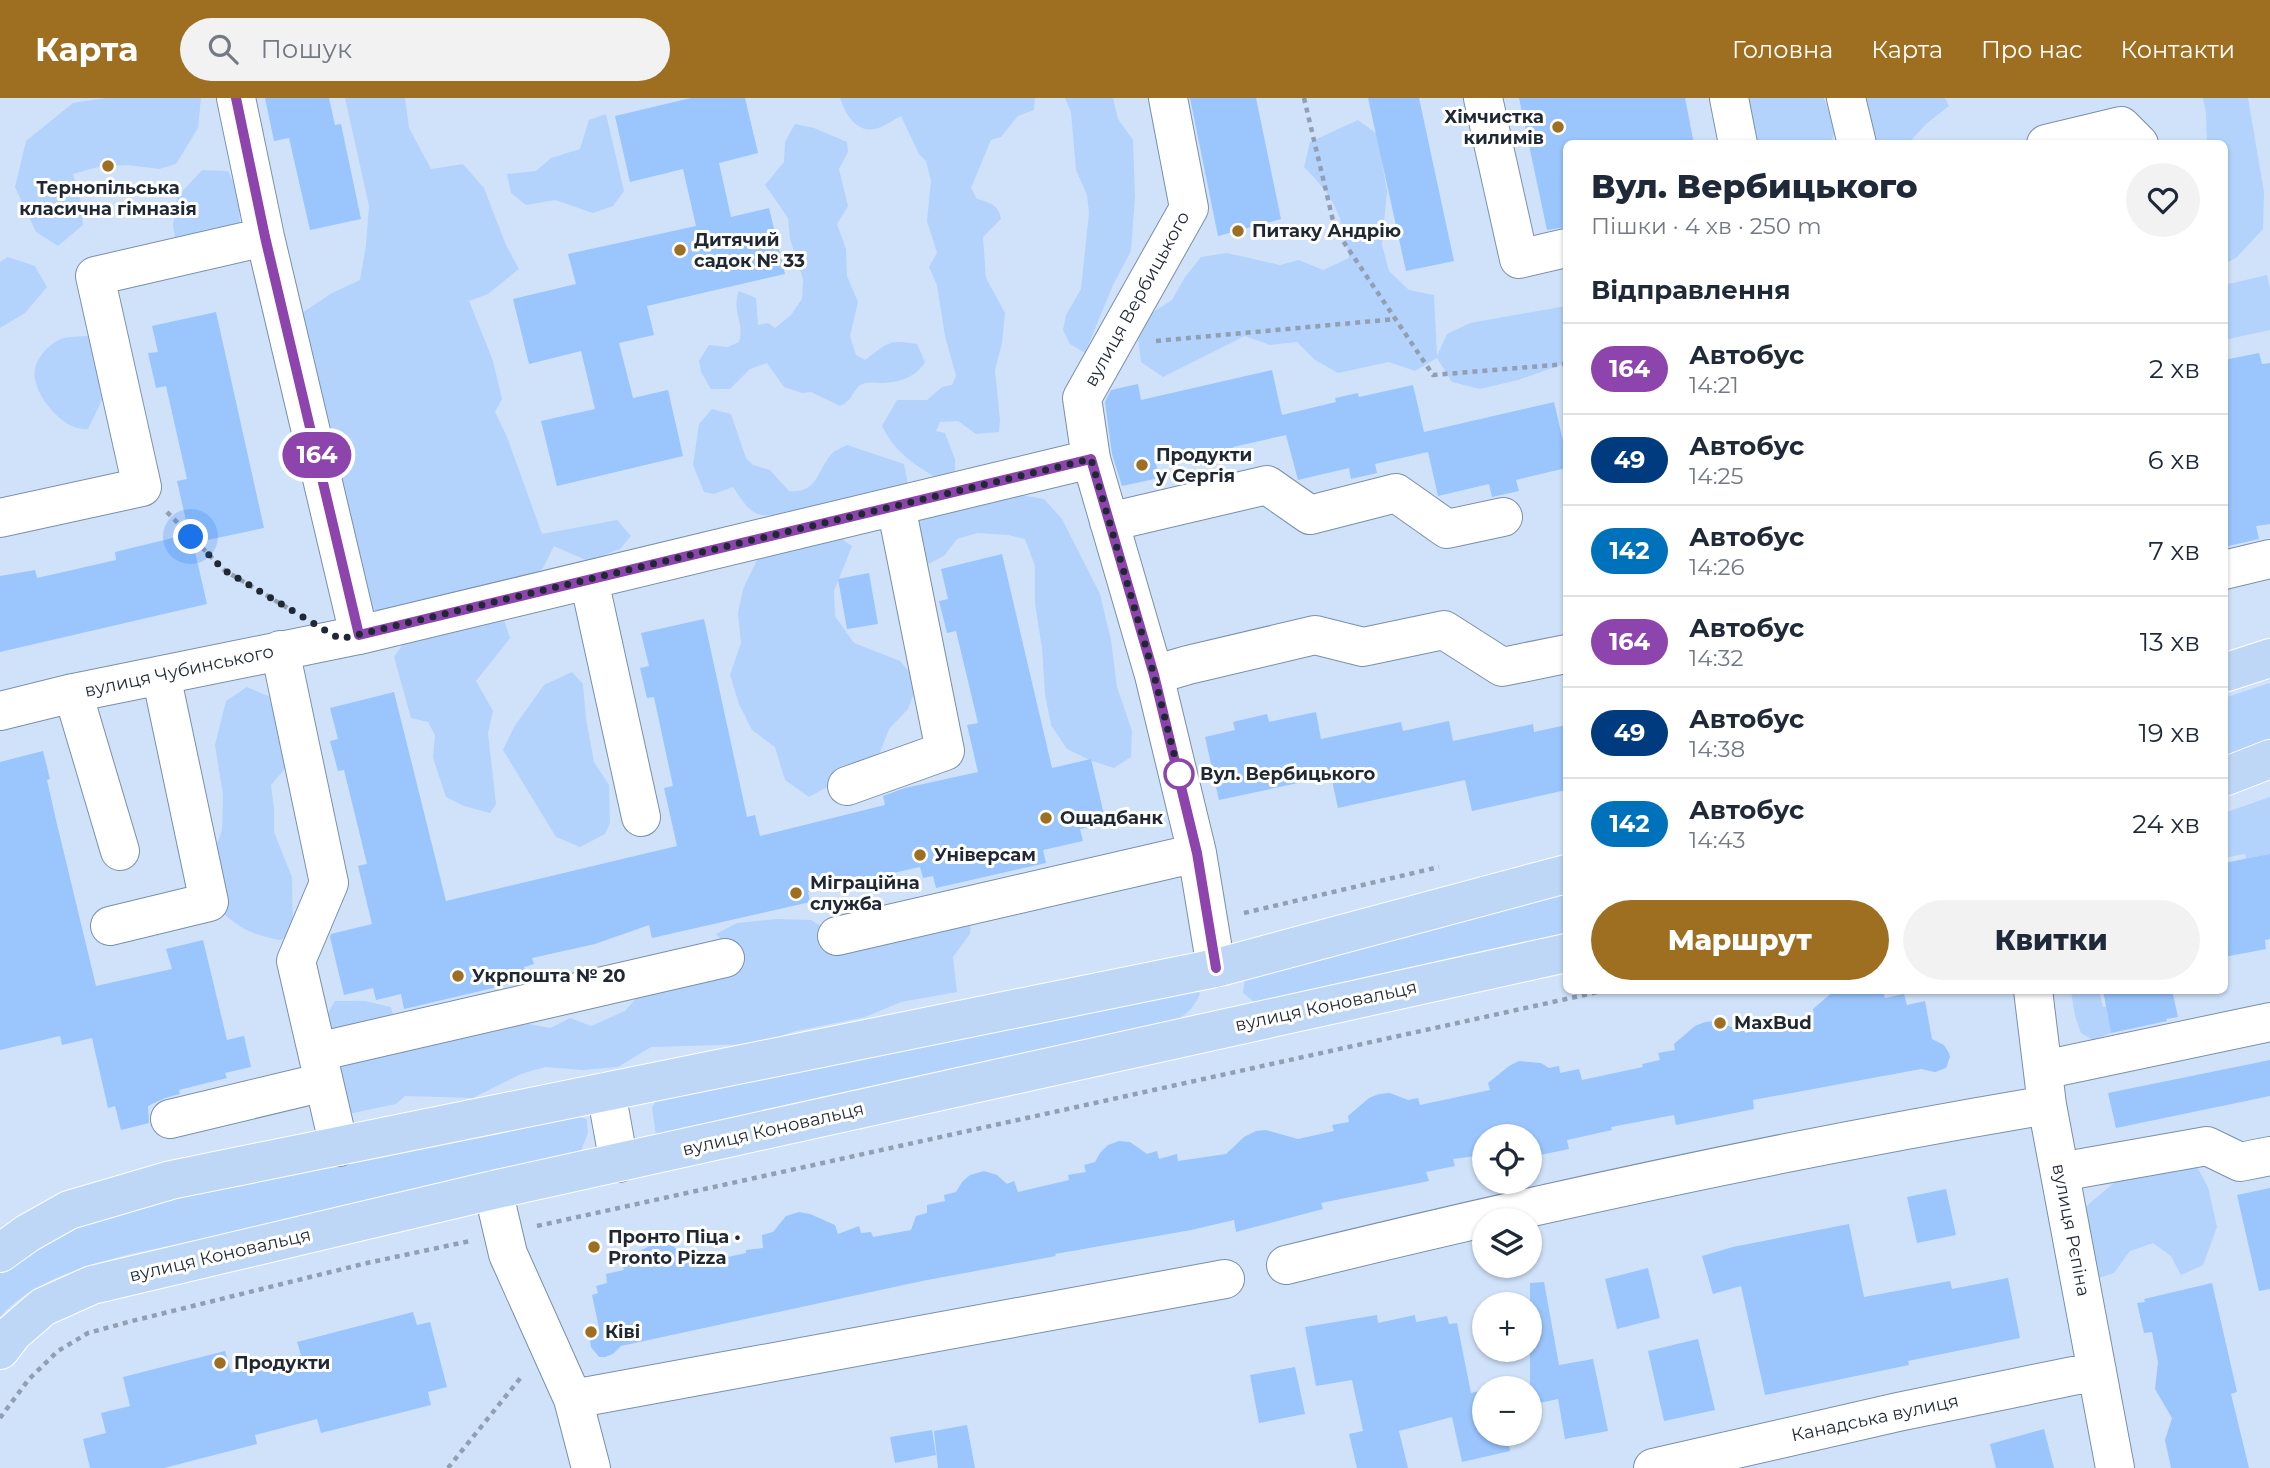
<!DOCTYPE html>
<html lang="uk">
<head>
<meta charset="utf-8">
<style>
  body { margin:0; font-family:Montserrat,sans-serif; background:#f2f2f3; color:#1f2937; height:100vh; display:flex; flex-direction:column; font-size:26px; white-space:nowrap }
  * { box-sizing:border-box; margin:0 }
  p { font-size:23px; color:#747a83 }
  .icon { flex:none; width:38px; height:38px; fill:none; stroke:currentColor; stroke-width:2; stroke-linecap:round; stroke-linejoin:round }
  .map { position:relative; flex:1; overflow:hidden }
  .sheet { position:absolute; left:1563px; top:42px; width:665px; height:854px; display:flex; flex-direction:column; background:#fff; border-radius:10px; box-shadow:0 2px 5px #0004 }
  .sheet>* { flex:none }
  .badge { padding:0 14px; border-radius:23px; font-size:24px; line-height:46px }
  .tools { position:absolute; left:1472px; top:1026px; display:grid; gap:14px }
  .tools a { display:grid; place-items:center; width:70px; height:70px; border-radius:50%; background:#fff; box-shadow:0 2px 5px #0004; font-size:35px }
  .you { position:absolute; width:35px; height:35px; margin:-18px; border:5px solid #fff; border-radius:50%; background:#1a73e8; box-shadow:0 0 0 10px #1a73e833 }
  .map>.badge { position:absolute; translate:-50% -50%; box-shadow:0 0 0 4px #fff }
  h2 { padding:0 28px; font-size:26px; line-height:63px }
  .round { display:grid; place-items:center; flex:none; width:74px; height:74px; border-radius:37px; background:#f2f2f3 }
  .head { display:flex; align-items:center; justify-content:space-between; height:119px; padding:0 28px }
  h1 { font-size:33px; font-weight:800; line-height:52px }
  .button { display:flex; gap:14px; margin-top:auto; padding:14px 28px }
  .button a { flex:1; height:80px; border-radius:42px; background:#9e6f21; color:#fff; font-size:28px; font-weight:800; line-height:80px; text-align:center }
  .button a+a { background:#f2f2f3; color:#1f2937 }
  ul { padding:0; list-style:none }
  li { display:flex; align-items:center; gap:21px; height:91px; padding:0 28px; border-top:2px solid #e0e1e3 }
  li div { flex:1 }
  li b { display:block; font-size:26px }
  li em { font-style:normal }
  li .badge { min-width:77px; font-weight:700; text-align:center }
  header { display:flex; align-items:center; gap:42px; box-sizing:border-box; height:98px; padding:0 35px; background:#9e6f21; color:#fff }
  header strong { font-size:33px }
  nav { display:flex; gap:38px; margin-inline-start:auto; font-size:24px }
  .search { width:490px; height:63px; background:#f2f2f3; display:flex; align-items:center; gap:18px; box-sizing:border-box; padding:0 24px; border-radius:38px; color:#747a83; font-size:26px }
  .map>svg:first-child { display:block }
  .green { fill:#b3d3fc }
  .building { fill:#9ac5fd }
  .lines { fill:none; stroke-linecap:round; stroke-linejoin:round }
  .minor-casing { stroke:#7a8faa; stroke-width:40 }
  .major-casing { stroke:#fff; stroke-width:40 }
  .path { stroke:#909fb2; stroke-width:4.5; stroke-dasharray:5 5; stroke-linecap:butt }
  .minor { stroke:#fff; stroke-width:38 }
  .major { stroke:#bed7f7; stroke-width:38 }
  .line-casing { stroke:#fff; stroke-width:16 }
  .line { stroke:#8e44ad; stroke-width:10 }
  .walk { stroke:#1f2833; stroke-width:7; stroke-dasharray:0 12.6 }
  .poi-dot { fill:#9e6f21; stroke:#fff; stroke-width:2.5 }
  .stop-dot { fill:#fff; stroke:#8e44ad; stroke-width:3.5 }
  .labels { text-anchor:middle; stroke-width:6; stroke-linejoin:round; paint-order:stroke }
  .poi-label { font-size:18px; font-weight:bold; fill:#1f2833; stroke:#fff; text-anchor:start }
  .street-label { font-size:18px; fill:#1f2833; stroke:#fff }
  .stop-label { font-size:18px; font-weight:bold; fill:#1f2833; stroke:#fff; text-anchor:start }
</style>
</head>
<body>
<header>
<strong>Карта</strong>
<div class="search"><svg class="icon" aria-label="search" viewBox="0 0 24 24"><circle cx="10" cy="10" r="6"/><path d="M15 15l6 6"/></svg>Пошук</div>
<nav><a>Головна</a><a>Карта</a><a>Про нас</a><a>Контакти</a></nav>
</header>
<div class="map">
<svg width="2270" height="1370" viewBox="0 0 2270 1370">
  <rect width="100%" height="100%" fill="#d0e2fa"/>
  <!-- green -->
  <path class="green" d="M105 0H201L198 30 176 66 159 71 128 67 98 69 73 76 81 104 83 127 58 148 36 134 15 89 26 43 73 5Z
    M345 0H405L409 30 431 71 463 66 484 90 506 147 519 171 488 196 469 203 493 263 502 301 495 314 507 339 542 436 617 422 631 438 620 451 588 463 554 448 543 470 513 491 385 523 363 499 302 215 332 195 360 182 366 147 369 108Z
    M840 0H1035L1034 12 1018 18 1001 39 991 42 971 90 977 101C989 104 999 107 1001 121L983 139 986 180 1005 215 1002 245 995 272 1000 322 999 334 976 336 958 323 940 324 936 333 945 335 955 361V372L949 380 940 382C914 366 896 356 882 328L897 302H927L942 289 952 287 956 278 945 238 937 187 929 169 937 155 927 123 931 83 926 63 919 56 901 18C893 22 884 29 875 31 856 35 845 15 840 0Z
    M1065 0H1113L1118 21 1133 42 1135 98 1131 153 1113 187 1085 255 1070 246 1063 232 1066 217 1081 191 1089 115 1087 97 1076 72 1071 14Z
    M1718 0H1824L1835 32 1831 45H1730Z
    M1830 0H1945L1949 8 1926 26 1909 45H1844Z
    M2203 0H2248L2264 94 2263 131 2236 160 2224 166V46L2207 45 2206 14Z
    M606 16 624 93 613 108 593 115 555 102 526 107 511 95 507 76 536 73 551 60 580 51 589 22Z
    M1358 22 1380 38 1382 65 1387 93 1382 147 1389 173 1409 192 1434 197 1437 258 1447 236 1470 225 1566 208V265L1518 282 1480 291 1452 284 1437 260 1415 273 1389 264 1338 275 1315 262 1297 244 1270 247 1245 238 1163 279 1141 264 1138 239 1150 216 1172 202 1185 179 1201 159 1227 155 1280 167 1299 162 1323 172 1349 160C1342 117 1335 100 1304 69L1310 44Z
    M795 26 814 30 847 44 848 54 839 71 848 108 837 126 846 151 847 178 858 204 850 238 856 257 865 262C888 245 888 241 917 246L925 264C917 279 898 285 881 285 874 285 866 283 859 288 851 296 853 302 840 308L811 294 802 295 784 289 767 265 750 271 730 291H711L701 274 699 263 709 247 728 249 739 244C745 223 731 214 739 193L756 200 758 227 768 225 775 230 791 217 802 201 803 181 790 141 788 120 765 87 784 64 785 44Z
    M202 72 228 73 239 97 240 135 177 150 173 128 177 99Z
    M8 159 35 168 47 189 25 215 0 230V164Z
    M2267 177 2270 190V232L2224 242V187Z
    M86 238 101 239 109 280 102 302 88 331C64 335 30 294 35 271 37 260 48 247 59 242 66 238 78 239 86 238Z
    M712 311 731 316 746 360 753 367 770 372 789 393C816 395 816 377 829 359 833 353 841 350 847 347L904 366 909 392C881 399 775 428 754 414 745 409 739 397 733 389L714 396 704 394 693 367 699 326Z
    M1015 396 1044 401 1062 421 1100 496 1111 542 1117 589 1132 633 1131 659 1114 670 1092 663 1067 651 1051 627 1045 596 1042 550 1035 506V468L1025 441 1008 437 977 435 957 441 944 458 922 469 914 425 931 409Z
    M833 435 852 448 834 493 835 518 854 545 900 563 918 584 908 611 889 631 877 662 809 699 785 682 775 649 752 632 739 606 730 577 741 545 738 515 743 491 758 460Z
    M503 519 510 540 476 583 493 613 488 635 496 706 490 715 464 708 446 699 433 660 435 637 428 624 411 620 394 559 414 531Z
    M572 574 583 586 586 621 594 664 609 687 610 725 605 736 580 749 556 739 503 652 514 629 544 587Z
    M2270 585V646L2224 662V600Z
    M247 589 275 601 288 667 271 687 274 710V734L292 779 293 833 281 842C247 836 235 828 211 803V763L222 732 223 697 215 647 226 603Z
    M2270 699V756L2246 761 2245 756 2224 760V715Z
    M1566 792V853L1274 908 1253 903 1243 895 1245 880Z
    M778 821 811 822 827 832 893 844 923 838 971 822 970 836 953 859 957 894 901 904 865 919 796 933 756 946 651 949 618 969 582 972 545 969 521 976 473 1000 405 998 396 1006 344 1017 323 923 335 903H365L391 909 397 933 529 926 550 930 570 920 591 928 625 913 640 896 731 853 716 836 737 825Z
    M1192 888 1200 895C1192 917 1177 922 1157 932L656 1038 652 1009 662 995Z
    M2071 893H2099L2103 909H2106L2111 935 2093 942 2081 935 2075 918Z
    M575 1018 587 1021 588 1035 580 1055 467 1086 130 1156C85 1168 31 1183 0 1219V1175L71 1128 118 1112Z
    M2196 1067 2208 1089 2217 1129 2203 1167 2181 1177 2171 1158 2153 1145 2130 1153 2114 1175 2071 1189 2084 1110 2133 1069Z"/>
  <!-- building -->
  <path class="building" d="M265 0H329L335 27 341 26 361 121 310 132 289 40 274 43Z
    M691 0H745L758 55 719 65 731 119 769 110 785 176 647 208 654 237 619 245 633 300 668 292 683 358 557 388 541 323 595 311 581 253 529 266 513 201 576 186 568 156 696 128 683 71 630 84 615 18Z
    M1190 0H1256L1281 121 1218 138Z
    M1368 0H1419L1454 163 1406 173Z
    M1519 0H1685L1694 46H1566V129L1547 132Z
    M216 214 264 430 193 445 207 506 0 554V478L35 472 37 480 116 462 115 454 189 436 177 383 187 381 166 288 156 290 148 255 158 254 152 228Z
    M2259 255 2262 266 2270 265V426L2256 428 2259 441 2224 449V262Z
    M1272 272 1282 317 1336 304 1335 300 1358 295 1359 299 1413 287 1424 334 1554 304 1566 356V370L1516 382 1519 393 1492 399 1489 386 1438 398 1428 354 1375 366 1377 375 1351 381 1349 370 1298 382 1286 337 1233 349 1236 360 1210 366 1207 354 1156 366 1159 380 1122 388 1112 356 1105 304 1111 292 1138 286 1141 302Z
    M1002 456 1052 670 1091 661 1106 725 1080 731 1083 743 1043 752 1046 765 936 790 933 778 923 780 920 769 808 794 810 804 652 840 649 827 595 846 532 860 534 866 524 869 527 882 404 911 401 896 376 902 373 890 344 897 330 839 331 836 372 826 358 768 367 766 344 672 338 673 330 643 338 641 330 610 394 594 446 803 677 748 664 690 673 688 654 599 647 600 640 570 649 568 641 535 704 521 747 719 755 717 760 738 885 707 883 698 905 690 978 674 967 627 978 625 956 533 947 535 939 503 948 501 941 471Z
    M869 475 878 526 847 531 838 481Z
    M1316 614 1321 641 1401 624 1403 633 1449 623 1453 643 1533 626 1534 634 1566 627V692L1472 713 1465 682 1338 710 1331 678 1219 702 1205 639 1235 632 1233 624 1267 616 1269 624Z
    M43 653 50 681 47 682 56 722 96 888 172 871 166 851 203 842 227 942 244 938 251 969 225 975 227 980 179 992 180 996 165 1000 148 1008 149 1025 121 1032 115 1008 108 1010 92 940 62 947 60 938 0 952V664Z
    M2270 756V841L2265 842 2266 851 2224 859V765Z
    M1835 892H1869L1873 895 1883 893 1885 900 1904 896 1907 907 1925 903 1932 941 1944 947 1949 955 1950 959 1946 970 1935 974 1921 971 1753 1002 1754 1011 1676 1027 1674 1017 1611 1029 1612 1032 1567 1042 1569 1051 1530 1059V1038H1484V1057L1453 1061 1455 1068 1426 1074 1429 1083 1321 1105 1323 1111 1236 1134 1234 1122 1191 1132 1055 1156 1056 1158 922 1183 621 1248 613 1256 605 1259H599L591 1249 590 1243 599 1230 592 1197 598 1195 596 1188 607 1185 606 1176 624 1172 622 1166 635 1162 640 1153 651 1147 664 1146 673 1148 683 1158 692 1155 696 1166 746 1155V1152L763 1150 762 1137 773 1134 786 1118 799 1114 810 1116 835 1127 838 1136 859 1128 861 1135 871 1134 873 1139 911 1132 916 1118 927 1115V1107L945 1103 944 1097 956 1094 962 1084 970 1077 984 1073 997 1077 1007 1086 1014 1083 1018 1094 1069 1082 1068 1077 1086 1074 1084 1067 1095 1064 1100 1055 1108 1047 1119 1043 1130 1044 1147 1056 1157 1053 1159 1061 1177 1056 1178 1063 1226 1056 1244 1039 1256 1033 1266 1032 1298 1041 1334 1033 1332 1027 1349 1024 1348 1018 1369 1000 1379 996 1390 995 1408 1002 1418 1000 1420 1007 1490 992 1488 985 1509 968 1519 963 1541 965 1549 970 1559 968 1560 975 1579 971 1582 982 1643 969 1642 966 1660 962 1658 955 1675 952 1674 946 1695 928 1705 924 1716 923 1734 930 1744 928 1745 935 1799 924 1798 920 1814 917 1813 911Z
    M2103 892H2172L2178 919 2166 921 2167 923 2111 935Z
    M2270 962V998L2116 1030 2108 995Z
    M2270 1090V1191L2259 1193 2237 1097Z
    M1946 1091 1956 1137 1917 1145 1907 1099Z
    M1849 1126 1864 1199 1950 1183 1952 1191 2008 1180 2020 1240 1908 1263 1909 1267 1765 1297 1741 1188 1713 1196 1702 1158 1733 1149Z
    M1648 1170 1660 1220 1617 1231 1605 1181Z
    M1544 1184 1559 1267 1593 1261 1608 1333 1565 1341 1558 1301 1530 1307V1185Z
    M2212 1185 2237 1294 2231 1296 2249 1370H2171L2165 1342 2172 1320 2155 1291 2158 1264 2152 1234 2144 1235 2137 1205 2145 1204 2144 1201Z
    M413 1214 417 1227 430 1224 447 1289 428 1294 431 1307 321 1335 317 1321 255 1337 257 1346 164 1370H90L83 1341 106 1335 101 1315 130 1308 123 1279 225 1253 231 1275 301 1257 297 1244Z
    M1377 1217 1378 1225 1415 1217 1416 1224 1447 1218 1449 1226 1457 1225 1471 1295 1484 1292V1335H1506L1510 1353 1462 1364 1452 1319 1399 1333 1408 1370H1357L1349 1336 1363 1333 1352 1282 1316 1288 1305 1229Z
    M1698 1241 1715 1312 1664 1323 1648 1253Z
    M1295 1269 1305 1316 1259 1325 1250 1277Z
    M967 1327 975 1370H938L934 1333Z
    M2044 1331 2054 1370H1996L1990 1346Z
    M932 1332 936 1357 895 1365 890 1339Z"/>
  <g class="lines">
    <defs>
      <path id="minor" d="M236 0 265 139 359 537
        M1483 0 1519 161 1566 150
        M1729 0 1738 46
        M1846 0 1857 46
        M2046 46 2121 28 2139 46
        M1091 361 1082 300 1189 110 1168 0
        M0 420 142 389 95 178 265 139
        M1109 424 1267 387 1310 417 1396 395 1447 431 1503 419
        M2224 472 2270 461
        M589 482 641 719
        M280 552 329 785 296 863 339 1049
        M1154 577 1188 567 1315 537 1363 549 1444 532 1502 569 1566 556
        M73 595 120 753
        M0 613 73 595 359 537 1091 361 1154 577 1197 755 1216 870
        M847 688 945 653 896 408
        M110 828 209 804 161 577
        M837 838 1197 755
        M2033 892 2047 1007 2115 1370
        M317 954 725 860
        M2043 972 2270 924
        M606 994 619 1065
        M170 1021 324 984
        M2060 1074 2207 1048 2240 1064 2270 1058
        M493 1092 508 1156 573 1301 591 1370
        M1286 1167C1538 1105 1791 1050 2047 1007
        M573 1301 1225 1181
        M1653 1370 1898 1314 2097 1273"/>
      <path id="major" d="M2224 575 2270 560
        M2224 679 2270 661
        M0 1155 28 1135 69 1112 171 1082 1216 870 1566 776
        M0 1252 13 1235 43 1209 92 1187 493 1092 1566 855"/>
    </defs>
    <!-- minor casing -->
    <use href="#minor" class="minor-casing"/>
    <!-- major casing -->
    <use href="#major" class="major-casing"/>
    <!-- path -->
    <path class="path" d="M1304 0 1335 131 1433 277 1566 266
      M1156 243 1396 221
      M167 414 224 472 291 512
      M1244 815 1439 769
      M537 1128 1607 892
      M0 1320 29 1281 58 1253 88 1235 132 1223 367 1165 470 1143
      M448 1370 522 1278"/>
    <!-- minor -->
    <use href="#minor" class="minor"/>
    <!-- major -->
    <use href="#major" class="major"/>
  </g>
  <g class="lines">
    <defs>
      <path id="line" d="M236 0 265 139 359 537 1091 361 1154 577 1197 755 1216 870"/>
    </defs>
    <!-- line casing -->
    <use href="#line" class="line-casing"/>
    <!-- line -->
    <use href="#line" class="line"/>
    <!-- walk -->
    <path class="walk" d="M191 439 224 472 340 541 1091 361 1154 577 1179 676"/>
  </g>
  <!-- markers -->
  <g class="poi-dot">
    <circle cx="1558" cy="29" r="7"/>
    <circle cx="108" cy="68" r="7"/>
    <circle cx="1238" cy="133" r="7"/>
    <circle cx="680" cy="152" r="7"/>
    <circle cx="1142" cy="367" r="7"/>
    <circle cx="1046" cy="720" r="7"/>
    <circle cx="920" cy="757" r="7"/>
    <circle cx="796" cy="795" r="7"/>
    <circle cx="458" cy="878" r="7"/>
    <circle cx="1720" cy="925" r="7"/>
    <circle cx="594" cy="1149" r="7"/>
    <circle cx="591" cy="1234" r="7"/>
    <circle cx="220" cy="1265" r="7"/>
  </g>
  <circle class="stop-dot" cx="1179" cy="676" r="14"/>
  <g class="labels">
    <!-- poi labels -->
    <g class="poi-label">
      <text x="1544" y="25" text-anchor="end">Хімчистка<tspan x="1544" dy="21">килимів</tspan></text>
      <text x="108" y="96" text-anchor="middle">Тернопільська<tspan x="108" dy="21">класична гімназія</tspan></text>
      <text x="1252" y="139">Питаку Андрію</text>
      <text x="694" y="148">Дитячий<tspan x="694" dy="21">садок № 33</tspan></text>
      <text x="1156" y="363">Продукти<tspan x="1156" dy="21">у Сергія</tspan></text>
      <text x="1060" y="726">Ощадбанк</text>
      <text x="934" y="763">Універсам</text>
      <text x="810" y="791">Міграційна<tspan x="810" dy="21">служба</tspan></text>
      <text x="472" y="884">Укрпошта № 20</text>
      <text x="1734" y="931">MaxBud</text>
      <text x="608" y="1145">Пронто Піца •<tspan x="608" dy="21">Pronto Pizza</tspan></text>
      <text x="605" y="1240">Ківі</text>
      <text x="234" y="1271">Продукти</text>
    </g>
    <!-- street labels -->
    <g class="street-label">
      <text transform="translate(1137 201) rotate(-61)" y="6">вулиця Вербицького</text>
      <text transform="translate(179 573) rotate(-12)" y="6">вулиця Чубинського</text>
      <text transform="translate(1326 908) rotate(-12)" y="6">вулиця Коновальця</text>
      <text transform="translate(773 1031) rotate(-13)" y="6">вулиця Коновальця</text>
      <text transform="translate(2071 1132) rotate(79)" y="6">вулиця Рєпіна</text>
      <text transform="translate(220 1157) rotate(-13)" y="6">вулиця Коновальця</text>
      <text transform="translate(1875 1320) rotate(-12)" y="6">Канадська вулиця</text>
    </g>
    <!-- stop labels -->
    <g class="stop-label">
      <text x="1200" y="682">Вул. Вербицького</text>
    </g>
  </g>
</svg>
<div class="tools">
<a><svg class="icon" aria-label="locate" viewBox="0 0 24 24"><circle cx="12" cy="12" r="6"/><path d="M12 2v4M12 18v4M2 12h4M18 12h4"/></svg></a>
<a><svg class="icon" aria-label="layers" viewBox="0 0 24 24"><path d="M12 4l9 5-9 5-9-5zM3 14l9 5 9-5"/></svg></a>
<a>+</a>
<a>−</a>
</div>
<div class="you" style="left:191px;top:439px"></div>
<b class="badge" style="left:317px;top:357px;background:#8e44ad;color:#fff">164</b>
<section class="sheet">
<div class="head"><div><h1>Вул. Вербицького</h1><p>Пішки · 4 хв · 250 m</p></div><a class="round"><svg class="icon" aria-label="heart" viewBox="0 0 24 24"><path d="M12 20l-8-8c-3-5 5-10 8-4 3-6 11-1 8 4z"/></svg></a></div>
<h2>Відправлення</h2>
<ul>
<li><span class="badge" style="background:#8e44ad;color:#fff">164</span><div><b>Автобус</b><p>14:21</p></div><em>2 хв</em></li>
<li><span class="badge" style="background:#003b80;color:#fff">49</span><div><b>Автобус</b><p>14:25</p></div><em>6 хв</em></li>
<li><span class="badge" style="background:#0072bc;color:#fff">142</span><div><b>Автобус</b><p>14:26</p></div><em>7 хв</em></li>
<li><span class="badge" style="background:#8e44ad;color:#fff">164</span><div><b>Автобус</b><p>14:32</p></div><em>13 хв</em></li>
<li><span class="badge" style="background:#003b80;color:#fff">49</span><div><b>Автобус</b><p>14:38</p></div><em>19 хв</em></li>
<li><span class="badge" style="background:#0072bc;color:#fff">142</span><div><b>Автобус</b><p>14:43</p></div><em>24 хв</em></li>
</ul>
<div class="button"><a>Маршрут</a><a>Квитки</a></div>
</section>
</div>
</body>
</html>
